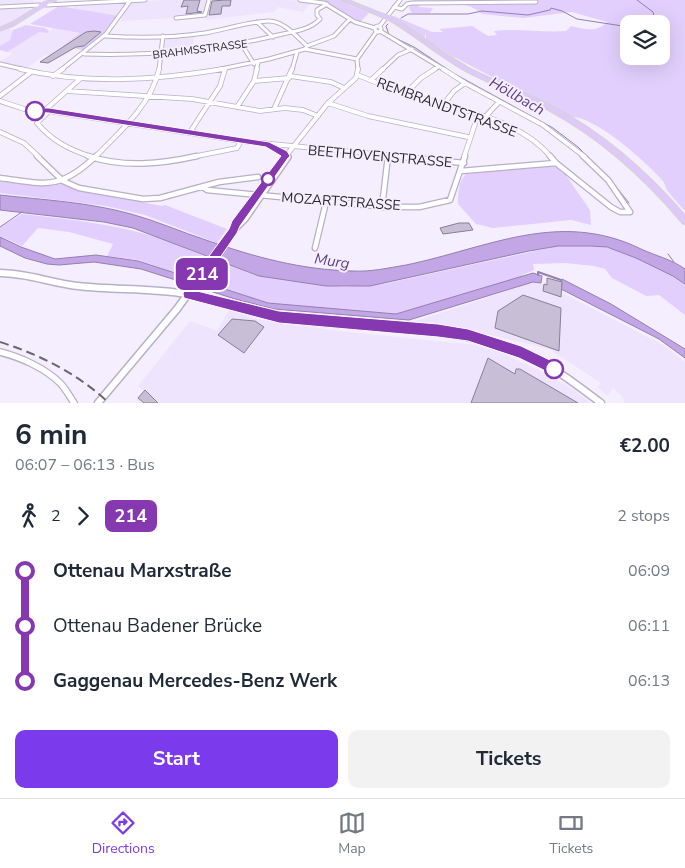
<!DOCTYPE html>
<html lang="en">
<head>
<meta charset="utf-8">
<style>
  body { margin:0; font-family:"Nunito Sans",sans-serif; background:#f2f2f3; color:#1f2937; height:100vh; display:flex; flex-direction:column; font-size:19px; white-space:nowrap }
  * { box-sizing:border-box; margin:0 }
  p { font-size:16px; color:#747a83 }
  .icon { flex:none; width:28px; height:28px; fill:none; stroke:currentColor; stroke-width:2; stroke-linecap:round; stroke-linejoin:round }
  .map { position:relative; height:403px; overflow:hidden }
  .sheet { display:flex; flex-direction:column; background:#fff; flex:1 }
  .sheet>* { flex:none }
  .badge { padding:0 10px; border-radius:8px; font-size:18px; line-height:32px }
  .fabs { position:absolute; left:620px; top:15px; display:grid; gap:10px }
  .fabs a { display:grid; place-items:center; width:50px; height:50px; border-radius:10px; background:#fff; box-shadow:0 5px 20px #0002; font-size:25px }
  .map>.badge { position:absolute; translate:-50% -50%; box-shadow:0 0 0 2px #fff }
  .legs { display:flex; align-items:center; gap:8px; height:55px; padding:0 15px; font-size:16px }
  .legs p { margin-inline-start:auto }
  .summary { display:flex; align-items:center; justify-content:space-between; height:85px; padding:0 15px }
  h1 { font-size:28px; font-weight:700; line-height:38px }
  .cta { display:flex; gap:10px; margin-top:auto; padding:10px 15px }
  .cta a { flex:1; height:58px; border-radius:10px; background:#7c3aed; color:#fff; font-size:20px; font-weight:700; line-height:58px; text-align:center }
  .cta a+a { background:#f2f2f3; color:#1f2937 }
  ul { padding:0 15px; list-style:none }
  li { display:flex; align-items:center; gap:18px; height:55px; font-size:19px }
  li i { display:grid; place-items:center; width:8px; height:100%; margin:0 6px; background:currentColor }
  li i::after { content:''; width:12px; height:12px; margin:-6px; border:4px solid; border-radius:50%; background:#fff }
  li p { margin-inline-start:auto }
  li:first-child i { background:linear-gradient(#0000 50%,currentColor 0) }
  li:last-child i { background:linear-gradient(currentColor 50%,#0000 0) }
  .dock { display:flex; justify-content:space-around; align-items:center; height:70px; border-top:1px solid #e0e1e3; background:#fff; font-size:14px; color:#747a83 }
  .dock a { display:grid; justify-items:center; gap:2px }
  .dock .current { color:#7c3aed }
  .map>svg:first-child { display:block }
  .built { fill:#eee4fe }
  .green { fill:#e2cffd; fill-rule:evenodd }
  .water { fill:#c2a6e5; stroke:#9480af }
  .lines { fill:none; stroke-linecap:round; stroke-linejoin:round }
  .stream-far1 { stroke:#9480af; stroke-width:1 }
  .stream { stroke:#9480af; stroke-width:2 }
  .building { fill:#c8bed6; stroke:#887f96 }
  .minor-far3-casing { stroke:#b9afc7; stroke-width:5 }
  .minor-far2-casing { stroke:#b9afc7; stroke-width:5.5 }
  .minor-far1-casing { stroke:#b9afc7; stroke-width:7 }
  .minor-casing { stroke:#b9afc7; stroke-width:8 }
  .tertiary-far3-casing { stroke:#b9afc7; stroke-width:5 }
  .tertiary-far2-casing { stroke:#b9afc7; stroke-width:5.5 }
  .tertiary-far1-casing { stroke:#b9afc7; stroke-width:8 }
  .tertiary-casing { stroke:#b9afc7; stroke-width:9 }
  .primary-casing { stroke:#d4d4d6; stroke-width:3 }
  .minor-far3 { stroke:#fff; stroke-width:3 }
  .minor-far2 { stroke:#fff; stroke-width:4 }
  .minor-far1 { stroke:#fff; stroke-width:4.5 }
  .minor { stroke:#fff; stroke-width:5.5 }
  .tertiary-far3 { stroke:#fff; stroke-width:3 }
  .tertiary-far2 { stroke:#fff; stroke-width:4 }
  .tertiary-far1 { stroke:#fff; stroke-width:5 }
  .tertiary { stroke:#fff; stroke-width:6 }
  .primary { fill:#e0c8fe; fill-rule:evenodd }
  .rail { stroke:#6a6571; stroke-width:2; stroke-dasharray:9 5; stroke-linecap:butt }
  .primary-bridge-casing { stroke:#d4d4d6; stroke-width:5.5; stroke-linecap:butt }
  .primary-bridge { stroke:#e0c8fe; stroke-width:4 }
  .line-1 { fill:#8638b0; stroke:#fff }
  .stop-1-dot { fill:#fff; stroke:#8638b0; stroke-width:2.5 }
  .labels { text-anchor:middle; stroke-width:4; stroke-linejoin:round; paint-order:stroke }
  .far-street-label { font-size:11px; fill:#2a2630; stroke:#f5eefe }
  .street-label { font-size:14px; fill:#2a2630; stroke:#f5eefe }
  .water-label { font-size:15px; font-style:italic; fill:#613d87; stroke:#f5eefe }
</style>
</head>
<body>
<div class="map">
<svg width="685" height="403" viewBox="0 0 685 403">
  <rect width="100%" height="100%" fill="#f5eefe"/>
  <!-- built -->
  <path class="built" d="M0 0H32L36 4 5 27 13 30 10 40 0 46Z
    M166 0H282L312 1 303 12 278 7 274 12 206 20V16L121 21 123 16 108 15 73 8 76 4Z
    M53 28 81 34 49 56 45 55 27 68 0 62 13 53 7 52 39 32 48 33Z
    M194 35 193 51 163 53 166 37Z
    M534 282 547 285 663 345 685 362V403H624L623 397 613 388 607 396 598 387 601 383 549 349 465 329 413 322Z
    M229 309 256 319 347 332 476 345 500 352 538 370 571 388 591 403H140L136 399 144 391 138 386 190 321 217 331Z"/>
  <!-- green -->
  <path class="green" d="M317 0H344L347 4 369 13 360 22 324 1Z
    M413 0H685V211C679 204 672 197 667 190 665 186 665 183 662 180 646 162 593 114 569 117L452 56 426 39V33L425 37H422L391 16H394L432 32H443L439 29 472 26 488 36 497 35 494 31C520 28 541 33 566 31L571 26C585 29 596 33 607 22L572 12 523 18 482 14C468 0 440 2 420 2L419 7 433 8 430 13H412L409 8ZM629 24H661V56H629Z
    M59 6 119 16 113 26 83 50 63 46 80 33 30 24Z
    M26 25 45 28 49 31 48 33 39 32 7 52 0 50V46L10 40 13 30Z
    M555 165 561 172 565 174 590 210 591 225 571 220 493 228 476 224 458 204C458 194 458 181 466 174Z
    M0 180 54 186 63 183 77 190 162 206 165 205 227 229 217 243 145 215 106 206 0 193Z
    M22 214C68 219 115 224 159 238 175 243 190 251 206 257L191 278 138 260 107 256 113 244 69 232 38 228 22 246 0 236V227Z
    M558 246C573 246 589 245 604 247 632 251 663 268 685 284V315L659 295 646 296 612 278 605 269 594 266 565 263 533 264 534 270 522 275 523 277 396 314 268 303 205 283 219 261 259 276 345 287 384 284Z"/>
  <!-- water -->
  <path class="water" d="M0 195C44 200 88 202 131 214 157 221 181 232 206 240 254 257 302 270 353 271 371 272 388 268 406 265 488 248 559 209 641 249 656 256 671 259 685 269V284L673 276 636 258 607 247 591 246H558L529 251 370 286H326L259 276 133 228 104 222 0 210Z
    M0 237 21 247 55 259 96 255 138 261 268 303 396 314 533 273 542 276 541 283 533 282 409 320 274 309 235 299 141 269 94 262 59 265 47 264 25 258 0 246Z
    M562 279 611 304 685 349V358L659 339 561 289Z"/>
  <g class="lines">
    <!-- stream-far1 -->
    <path class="stream-far1" d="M637 0 653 12 656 24
      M401 18 408 14H468L482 11 528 15 550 10 551 8 562 11 577 19 629 27
      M388 24 386 26 389 35 414 47 453 73 553 128 578 147 607 176
      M613 183 629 203
      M0 227 22 212
      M668 254 674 262"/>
    <!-- stream -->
    <path class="stream" d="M538 275V272L561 280"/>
  </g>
  <!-- building -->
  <path class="building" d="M184 0H200L197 11 202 12 186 14 188 6 181 7Z
    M225 0H231L230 6H222L221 14 209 15 212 1Z
    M94 31 101 32 84 46 76 47 48 63 40 62 86 32Z
    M459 223H469L473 230 443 234 440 228Z
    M547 278 562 282 561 297 543 291 544 284 547 285Z
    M523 295 561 308 559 351 495 328 498 311Z
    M232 319 255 321 264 327 244 353 218 335Z
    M488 358 515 374 516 369H520L578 403H471Z
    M145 390 158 403H144L138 398Z"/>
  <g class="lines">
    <defs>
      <path id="minor-far3" d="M300 0 324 3 355 22 375 28
        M46 5 145 0
        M0 7 40 5
        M394 7 402 9 407 4 412 3 536 2
        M176 18 205 15 209 0
        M257 22 273 37
        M380 31 445 70
        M105 36C138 38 172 38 205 33 223 30 252 21 269 21 284 21 297 37 307 46L305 49 357 59
        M242 45 254 64
        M307 46 334 36 350 19
        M84 54C150 56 214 51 278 35 292 32 310 30 320 19L317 15V10L327 4
        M0 64 26 70
        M61 70 106 34 130 1
        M159 70 163 36
        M216 70 269 59 305 49
        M256 70 258 63
        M292 70 297 52
        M382 70 398 55 412 49
        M433 70 438 67"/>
      <path id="minor-far2" d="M20 69C87 85 156 80 223 69
        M443 69 465 83 543 125 585 157
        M357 75C374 81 390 89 408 94 455 109 518 117 551 157
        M53 76 63 69
        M290 76 331 82 344 88
        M371 80 383 69
        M254 81 289 78
        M67 91 192 99 260 111 285 108 303 110 318 116
        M406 93 421 78 435 69
        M0 96 31 72
        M0 101 27 110 49 111 241 141 406 157
        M328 103 368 116 468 137
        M443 105 454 91 465 83
        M237 107 254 81 257 69
        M274 109 292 69
        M44 111 80 79
        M49 111 37 123C52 141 70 150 92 157
        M484 118 499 102
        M0 132 24 143 39 157
        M190 132 220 86 225 69
        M95 157C119 133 152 104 159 69
        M192 157 237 148 241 141
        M464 157 478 115"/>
      <path id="minor-far1" d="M37 156 63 181 79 188 143 199 160 198 219 182 258 177
        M88 156C124 168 161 164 197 156
        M393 156 464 163
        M550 156 556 163 611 207 620 212H630
        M583 156 608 180 630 212
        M461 171 556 163
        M0 178C46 184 59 191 96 156
        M203 187 207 190 386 207H419L450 200 465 156
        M382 207 388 156
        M315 248 326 202"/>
      <path id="minor" d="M0 352C20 357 45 368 60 383 66 389 70 397 74 403"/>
      <path id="tertiary-far3" d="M375 29a3 3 0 1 1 6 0a3 3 0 1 1-6 0Z
        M379 27 400 0
        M358 70 357 59 377 31"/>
      <path id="tertiary-far2" d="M269 145 285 156
        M285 157 328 103 356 78 358 69"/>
      <path id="tertiary-far1" d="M234 230 245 219 288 157
        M208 267 234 230 235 224 286 156"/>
      <path id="tertiary" d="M0 273C27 273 51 283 78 286 112 290 146 288 180 293 210 298 238 309 268 315 353 332 442 320 525 354 553 366 577 385 601 403
        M98 403 177 309 209 265"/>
      <path id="primary" d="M51 0H56L47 4 44 3Z
        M342 0H347L384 15 381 16Z
        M39 6 42 7 14 25 0 30V28L12 23Z
        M390 18H392L402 24C424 38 445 55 468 68 495 82 524 92 551 106 603 133 647 172 685 216V224L683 223C645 178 601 138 549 110 521 94 491 85 463 69 437 54 415 35 390 20Z"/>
    </defs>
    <!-- minor-far3 casing -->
    <use href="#minor-far3" class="minor-far3-casing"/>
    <!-- minor-far2 casing -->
    <use href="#minor-far2" class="minor-far2-casing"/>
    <!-- minor-far1 casing -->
    <use href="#minor-far1" class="minor-far1-casing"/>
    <!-- minor casing -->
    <use href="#minor" class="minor-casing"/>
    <!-- tertiary-far3 casing -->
    <use href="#tertiary-far3" class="tertiary-far3-casing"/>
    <!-- tertiary-far2 casing -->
    <use href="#tertiary-far2" class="tertiary-far2-casing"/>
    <!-- tertiary-far1 casing -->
    <use href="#tertiary-far1" class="tertiary-far1-casing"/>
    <!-- tertiary casing -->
    <use href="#tertiary" class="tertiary-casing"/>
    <!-- primary casing -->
    <use href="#primary" class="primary-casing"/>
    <!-- minor-far3 -->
    <use href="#minor-far3" class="minor-far3"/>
    <!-- minor-far2 -->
    <use href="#minor-far2" class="minor-far2"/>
    <!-- minor-far1 -->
    <use href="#minor-far1" class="minor-far1"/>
    <!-- minor -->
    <use href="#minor" class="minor"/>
    <!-- tertiary-far3 -->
    <use href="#tertiary-far3" class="tertiary-far3"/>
    <!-- tertiary-far2 -->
    <use href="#tertiary-far2" class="tertiary-far2"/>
    <!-- tertiary-far1 -->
    <use href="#tertiary-far1" class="tertiary-far1"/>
    <!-- tertiary -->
    <use href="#tertiary" class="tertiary"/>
    <!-- primary -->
    <use href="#primary" class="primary"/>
    <!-- rail -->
    <path class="rail" d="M0 342C41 355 78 374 109 403"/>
    <defs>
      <path id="primary-bridge" d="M40 7 46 3
        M382 15 391 19"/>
    </defs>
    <!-- primary-bridge casing -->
    <use href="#primary-bridge" class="primary-bridge-casing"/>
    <!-- primary-bridge -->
    <use href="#primary-bridge" class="primary-bridge"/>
  </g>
  <!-- line-1 -->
  <path class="line-1" d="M35 108H49L269 142 287 151 290 156 288 158 240 226 237 233 197 291 279 311 438 324 468 329 521 346 558 364 560 369 558 373 554 375 519 358 468 341 438 337 279 323 184 298 183 294 184 290 229 229 232 221 281 156 266 147 49 113 33 112 31 111Z"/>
  <!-- markers -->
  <g class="stop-1-dot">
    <circle cx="35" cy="111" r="9"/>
    <circle cx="268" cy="179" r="6"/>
    <circle cx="554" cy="369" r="9"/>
  </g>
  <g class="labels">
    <!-- far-street labels -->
    <g class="far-street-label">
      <text transform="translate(200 49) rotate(-7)" y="4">BRAHMSSTRASSE</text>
    </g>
    <!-- street labels -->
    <g class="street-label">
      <text transform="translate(447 107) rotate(20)" y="5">REMBRANDTSTRASSE</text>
      <text transform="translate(380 156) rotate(5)" y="5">BEETHOVENSTRASSE</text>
      <text transform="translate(341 201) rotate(4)" y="5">MOZARTSTRASSE</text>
    </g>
    <!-- water labels -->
    <g class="water-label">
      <text transform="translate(517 96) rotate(30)" y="5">Höllbach</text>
      <text transform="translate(332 261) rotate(9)" y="5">Murg</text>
    </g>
  </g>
</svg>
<div class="fabs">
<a><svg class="icon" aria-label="layers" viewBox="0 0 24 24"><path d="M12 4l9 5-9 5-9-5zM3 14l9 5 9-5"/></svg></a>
</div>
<b class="badge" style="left:202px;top:274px;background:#8638b0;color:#fff">214</b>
</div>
<section class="sheet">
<div class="summary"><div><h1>6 min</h1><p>06:07 – 06:13 · Bus</p></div><b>€2.00</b></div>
<div class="legs"><svg class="icon" aria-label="walk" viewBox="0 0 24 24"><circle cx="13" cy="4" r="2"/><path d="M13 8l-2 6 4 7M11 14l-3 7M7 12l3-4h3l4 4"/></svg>2<svg class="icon" aria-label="forward" viewBox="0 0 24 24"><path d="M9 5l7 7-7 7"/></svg><b class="badge" style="background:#8638b0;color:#fff">214</b><p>2 stops</p></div>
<ul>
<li><i style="color:#8638b0"></i><b>Ottenau Marxstraße</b><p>06:09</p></li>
<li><i style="color:#8638b0"></i><span>Ottenau Badener Brücke</span><p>06:11</p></li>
<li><i style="color:#8638b0"></i><b>Gaggenau Mercedes-Benz Werk</b><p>06:13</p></li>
</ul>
<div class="cta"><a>Start</a><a>Tickets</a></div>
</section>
<nav class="dock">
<a class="current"><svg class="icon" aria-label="directions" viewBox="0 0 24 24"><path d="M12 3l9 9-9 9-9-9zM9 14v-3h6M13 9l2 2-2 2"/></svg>Directions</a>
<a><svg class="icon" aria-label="map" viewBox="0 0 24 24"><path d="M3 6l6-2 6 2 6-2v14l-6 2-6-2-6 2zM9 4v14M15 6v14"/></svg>Map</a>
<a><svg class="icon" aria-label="tickets" viewBox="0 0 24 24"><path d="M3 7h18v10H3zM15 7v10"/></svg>Tickets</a>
</nav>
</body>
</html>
